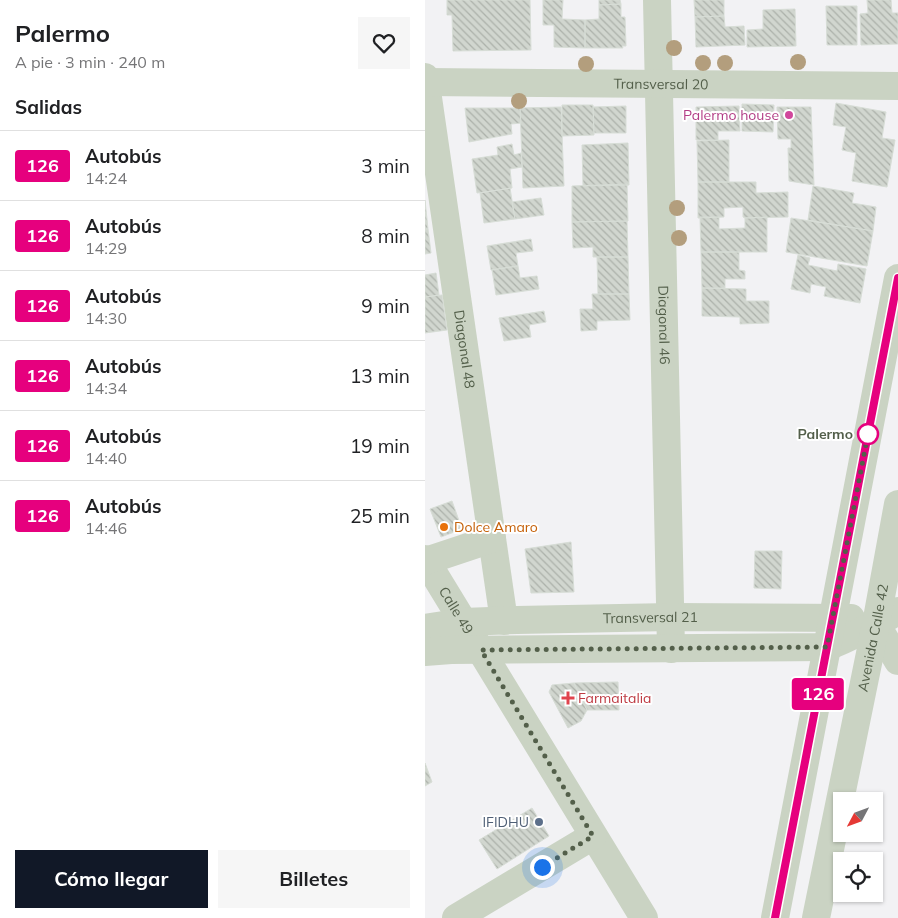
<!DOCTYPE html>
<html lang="es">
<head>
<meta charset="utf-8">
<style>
  body { margin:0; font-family:Mulish,sans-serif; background:#f6f6f6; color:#202124; height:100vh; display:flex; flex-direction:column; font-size:19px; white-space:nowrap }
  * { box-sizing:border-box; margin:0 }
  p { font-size:16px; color:#757577 }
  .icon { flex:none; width:28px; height:28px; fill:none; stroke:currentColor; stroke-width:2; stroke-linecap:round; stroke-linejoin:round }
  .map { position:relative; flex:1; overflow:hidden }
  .details { display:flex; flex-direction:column; background:#fff; width:425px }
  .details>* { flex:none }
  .badge { padding:0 10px; border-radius:4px; font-size:18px; line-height:32px }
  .needle { width:32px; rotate:229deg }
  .fabs { position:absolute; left:408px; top:792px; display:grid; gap:10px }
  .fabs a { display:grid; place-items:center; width:50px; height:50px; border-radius:0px; background:#fff; box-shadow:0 1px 4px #0004; font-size:25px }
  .you { position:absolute; width:25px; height:25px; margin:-12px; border:4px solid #fff; border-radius:50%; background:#1a73e8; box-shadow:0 0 0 8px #1a73e833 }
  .map>.badge { position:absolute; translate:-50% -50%; box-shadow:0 0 0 2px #fff }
  h2 { padding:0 15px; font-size:19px; line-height:45px }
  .round { display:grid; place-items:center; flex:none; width:52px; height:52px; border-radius:0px; background:#f6f6f6 }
  .headline { display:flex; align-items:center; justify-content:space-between; height:85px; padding:0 15px }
  h1 { font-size:24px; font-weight:700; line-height:38px }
  .primary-button { display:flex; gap:10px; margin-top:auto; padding:10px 15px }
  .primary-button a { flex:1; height:58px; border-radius:0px; background:#111827; color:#fff; font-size:20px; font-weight:700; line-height:58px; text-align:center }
  .primary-button a+a { background:#f6f6f6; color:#202124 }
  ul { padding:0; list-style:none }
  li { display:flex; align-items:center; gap:15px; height:70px; padding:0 15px; border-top:1px solid #e0e0e0 }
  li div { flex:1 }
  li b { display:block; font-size:19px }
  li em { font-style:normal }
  li .badge { min-width:55px; font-weight:700; text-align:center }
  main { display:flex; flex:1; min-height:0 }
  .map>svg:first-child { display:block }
  .building { fill:url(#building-back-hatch); stroke:#d7ddd6 }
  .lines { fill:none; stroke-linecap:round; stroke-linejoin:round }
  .minor { stroke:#cad3c3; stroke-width:28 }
  .tree { fill:#b39e7d }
  .line-casing { stroke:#fff; stroke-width:11 }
  .line { stroke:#e6007e; stroke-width:8 }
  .walk { stroke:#535f4a; stroke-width:5; stroke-dasharray:0 9 }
  .hotel-dot { fill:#d1479c; stroke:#fff; stroke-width:2 }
  .stop-dot { fill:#fff; stroke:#e6007e; stroke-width:2.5 }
  .food-dot { fill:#e8710a; stroke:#fff; stroke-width:2 }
  .health-dot { fill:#e0444e; stroke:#fff; stroke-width:2 }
  .service-dot { fill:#5c6f8a; stroke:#fff; stroke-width:2 }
  .labels { text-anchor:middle; stroke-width:4; stroke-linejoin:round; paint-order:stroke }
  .street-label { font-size:14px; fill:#535f4a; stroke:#fff }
  .hotel-label { font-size:14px; fill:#b23c85; stroke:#fff; text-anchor:end }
  .stop-label { font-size:14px; font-weight:bold; fill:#535f4a; stroke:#fff; text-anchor:end }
  .food-label { font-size:14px; fill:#c56008; stroke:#fff; text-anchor:start }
  .health-label { font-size:14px; fill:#be3a42; stroke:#fff; text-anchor:start }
  .service-label { font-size:14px; fill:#4e5e75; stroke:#fff; text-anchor:end }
</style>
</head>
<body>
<main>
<section class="details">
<div class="headline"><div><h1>Palermo</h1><p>A pie · 3 min · 240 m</p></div><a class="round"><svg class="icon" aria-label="heart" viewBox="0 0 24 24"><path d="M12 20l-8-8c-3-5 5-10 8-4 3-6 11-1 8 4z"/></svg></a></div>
<h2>Salidas</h2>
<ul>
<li><span class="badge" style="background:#e6007e;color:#fff">126</span><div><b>Autobús</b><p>14:24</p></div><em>3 min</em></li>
<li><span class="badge" style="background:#e6007e;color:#fff">126</span><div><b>Autobús</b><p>14:29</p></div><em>8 min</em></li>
<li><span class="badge" style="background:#e6007e;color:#fff">126</span><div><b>Autobús</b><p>14:30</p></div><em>9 min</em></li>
<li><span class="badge" style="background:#e6007e;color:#fff">126</span><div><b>Autobús</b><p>14:34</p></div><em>13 min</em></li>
<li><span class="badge" style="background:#e6007e;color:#fff">126</span><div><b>Autobús</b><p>14:40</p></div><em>19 min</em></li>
<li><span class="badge" style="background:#e6007e;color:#fff">126</span><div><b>Autobús</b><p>14:46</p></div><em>25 min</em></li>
</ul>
<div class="primary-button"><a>Cómo llegar</a><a>Billetes</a></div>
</section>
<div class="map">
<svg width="473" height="918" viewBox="0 0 473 918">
  <defs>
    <pattern id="building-back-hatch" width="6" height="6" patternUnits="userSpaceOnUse" patternTransform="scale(1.25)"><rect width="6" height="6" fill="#d1d6cf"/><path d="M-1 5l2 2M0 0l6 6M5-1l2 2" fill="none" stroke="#acb1aa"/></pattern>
  </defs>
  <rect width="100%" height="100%" fill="#f2f2f4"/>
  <!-- building -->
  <path class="building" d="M22 0H105L106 50 28 51 27 15H22Z
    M118 0H138L137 19 160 20V48L129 47V25H118Z
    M174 0H195L196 4 174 5Z
    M269 0H299V16L270 17Z
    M442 0H466L467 13H473V44L436 45 435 14 443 13Z
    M196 4V17H200L201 46H197L198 48H160V20L174 19V5Z
    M401 6H432V45H402Z
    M370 9 371 46 322 47V30L338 29V10Z
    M299 16 300 27 319 26 320 45 271 47 270 17Z
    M411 103 461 112 457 138 470 140 462 187 427 181 431 153 417 150 421 127 408 125Z
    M317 104 349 105 348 132 317 131Z
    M137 105H168L169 135 137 136Z
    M201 106V133H169L168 107Z
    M314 106 315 131H293V140H271V107Z
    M136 107 139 186 98 188 95 108Z
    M352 107H386L389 185 364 181 363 148H366V139H353Z
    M40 108H95L96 123 86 124 87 134 44 142Z
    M304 140V182H273L272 141Z
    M203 143 204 185 158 186 157 145Z
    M87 144 89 155 96 153 97 167 85 169 87 188 52 193 47 159 73 155 72 147Z
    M273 182H331V193L363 192V217L320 218 318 217V207L299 208V217L273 218Z
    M202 184 203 221 147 222V186Z
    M388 186 429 193 427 203 451 207 448 231 383 220Z
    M85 188 90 219 59 223 55 193Z
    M116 198 119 215 90 219 87 202Z
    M0 200 3 229H0Z
    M275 217H294V229L320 228V218L342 217V252H276Z
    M366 218 448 231 442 266 361 252Z
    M202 221 203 257H168V247L148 248 147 222Z
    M0 229H3L6 253 0 254Z
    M106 239 108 251 91 253 93 266 66 270 62 246Z
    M276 252H314V270L320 271V279H300V288H277Z
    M373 255 385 258 383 265 412 271 413 264 441 269 435 303 399 296 401 287 386 284 385 293 366 289Z
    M172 257H203L204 294H173Z
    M93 266 95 278 112 276 114 289 71 295 67 270Z
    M11 273 14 295 0 297V275Z
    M277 288 321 289V301H344V323L315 324V317L277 316Z
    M167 294H204L205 320 172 321V330L156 331 155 309H168Z
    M17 295 22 330 0 333V297Z
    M119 311 121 322 104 325 106 337 79 341 74 318Z
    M27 501 37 529 16 537 5 509Z
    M146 542 149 592 106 593 100 549Z
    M330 551H357L356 589 329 588Z
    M193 682 194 710H162L149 683Z
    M149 683 162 710 156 721 143 728 124 692 127 685Z
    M0 763 7 782 0 786Z
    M107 808 124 836 72 869 54 840Z"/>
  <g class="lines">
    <!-- minor -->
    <g class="minor">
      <path id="s1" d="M232 0 246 649"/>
      <path id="s2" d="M0 77 79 621"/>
      <path id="s3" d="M0 82 473 86"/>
      <path id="s4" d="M0 559 219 918"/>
      <path d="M1 561 67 539"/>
      <path d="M451 624 473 661"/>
      <path id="s5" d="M0 628 38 622 92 620 246 617 426 618"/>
      <path d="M0 652 26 650 402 647C427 637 450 625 473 611"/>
      <path d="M31 918 168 836"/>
      <path d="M350 918 473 278"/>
      <path id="s6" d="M391 918 451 624 473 504"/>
    </g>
  </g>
  <!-- trees -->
  <g class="tree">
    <circle cx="249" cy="48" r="8"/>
    <circle cx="373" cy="62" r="8"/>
    <circle cx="278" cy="63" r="8"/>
    <circle cx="300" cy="63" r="8"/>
    <circle cx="161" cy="64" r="8"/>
    <circle cx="94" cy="101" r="8"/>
    <circle cx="252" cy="208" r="8"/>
    <circle cx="254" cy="238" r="8"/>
  </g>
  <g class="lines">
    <defs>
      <path id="line" d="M350 918 473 278"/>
    </defs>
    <!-- line casing -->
    <use href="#line" class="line-casing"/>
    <!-- line -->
    <use href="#line" class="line"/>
    <!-- walk -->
    <path class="walk" d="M117 867 168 836 56 650 402 647 443 434"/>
  </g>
  <!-- markers -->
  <circle class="hotel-dot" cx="364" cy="115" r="5"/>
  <circle class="stop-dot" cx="443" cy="434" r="10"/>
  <circle class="food-dot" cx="19" cy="527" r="5"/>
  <path class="health-dot" d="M140.5 690.5h5v5h5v5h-5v5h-5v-5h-5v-5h5z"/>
  <circle class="service-dot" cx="114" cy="822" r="5"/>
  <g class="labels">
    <!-- street labels -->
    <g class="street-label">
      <text dy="5" stroke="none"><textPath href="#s3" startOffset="236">Transversal 20</textPath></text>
      <text dy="5" stroke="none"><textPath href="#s1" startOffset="325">Diagonal 46</textPath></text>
      <text dy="5" stroke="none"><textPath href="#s2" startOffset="275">Diagonal 48</textPath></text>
      <text dy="5" stroke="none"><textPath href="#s4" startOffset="60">Calle 49</textPath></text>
      <text dy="5" stroke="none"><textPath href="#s5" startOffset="226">Transversal 21</textPath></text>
      <text dy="5" stroke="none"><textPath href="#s6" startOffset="286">Avenida Calle 42</textPath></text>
    </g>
    <!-- hotel labels -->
    <g class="hotel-label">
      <text x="354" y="120">Palermo house</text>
    </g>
    <!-- stop labels -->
    <g class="stop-label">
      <text x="428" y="439">Palermo</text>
    </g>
    <!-- food labels -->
    <g class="food-label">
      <text x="29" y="532">Dolce Amaro</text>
    </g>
    <!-- health labels -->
    <g class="health-label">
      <text x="153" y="703">Farmaitalia</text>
    </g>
    <!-- service labels -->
    <g class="service-label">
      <text x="104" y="827">IFIDHU</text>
    </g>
  </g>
</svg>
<div class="fabs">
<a><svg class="needle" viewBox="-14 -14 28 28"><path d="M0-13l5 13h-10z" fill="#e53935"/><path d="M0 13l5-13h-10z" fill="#757577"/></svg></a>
<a><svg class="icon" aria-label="locate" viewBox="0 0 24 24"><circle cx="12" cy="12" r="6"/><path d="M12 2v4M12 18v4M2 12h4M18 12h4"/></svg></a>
</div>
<div class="you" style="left:117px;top:867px"></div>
<b class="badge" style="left:393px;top:694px;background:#e6007e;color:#fff">126</b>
</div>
</main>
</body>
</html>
